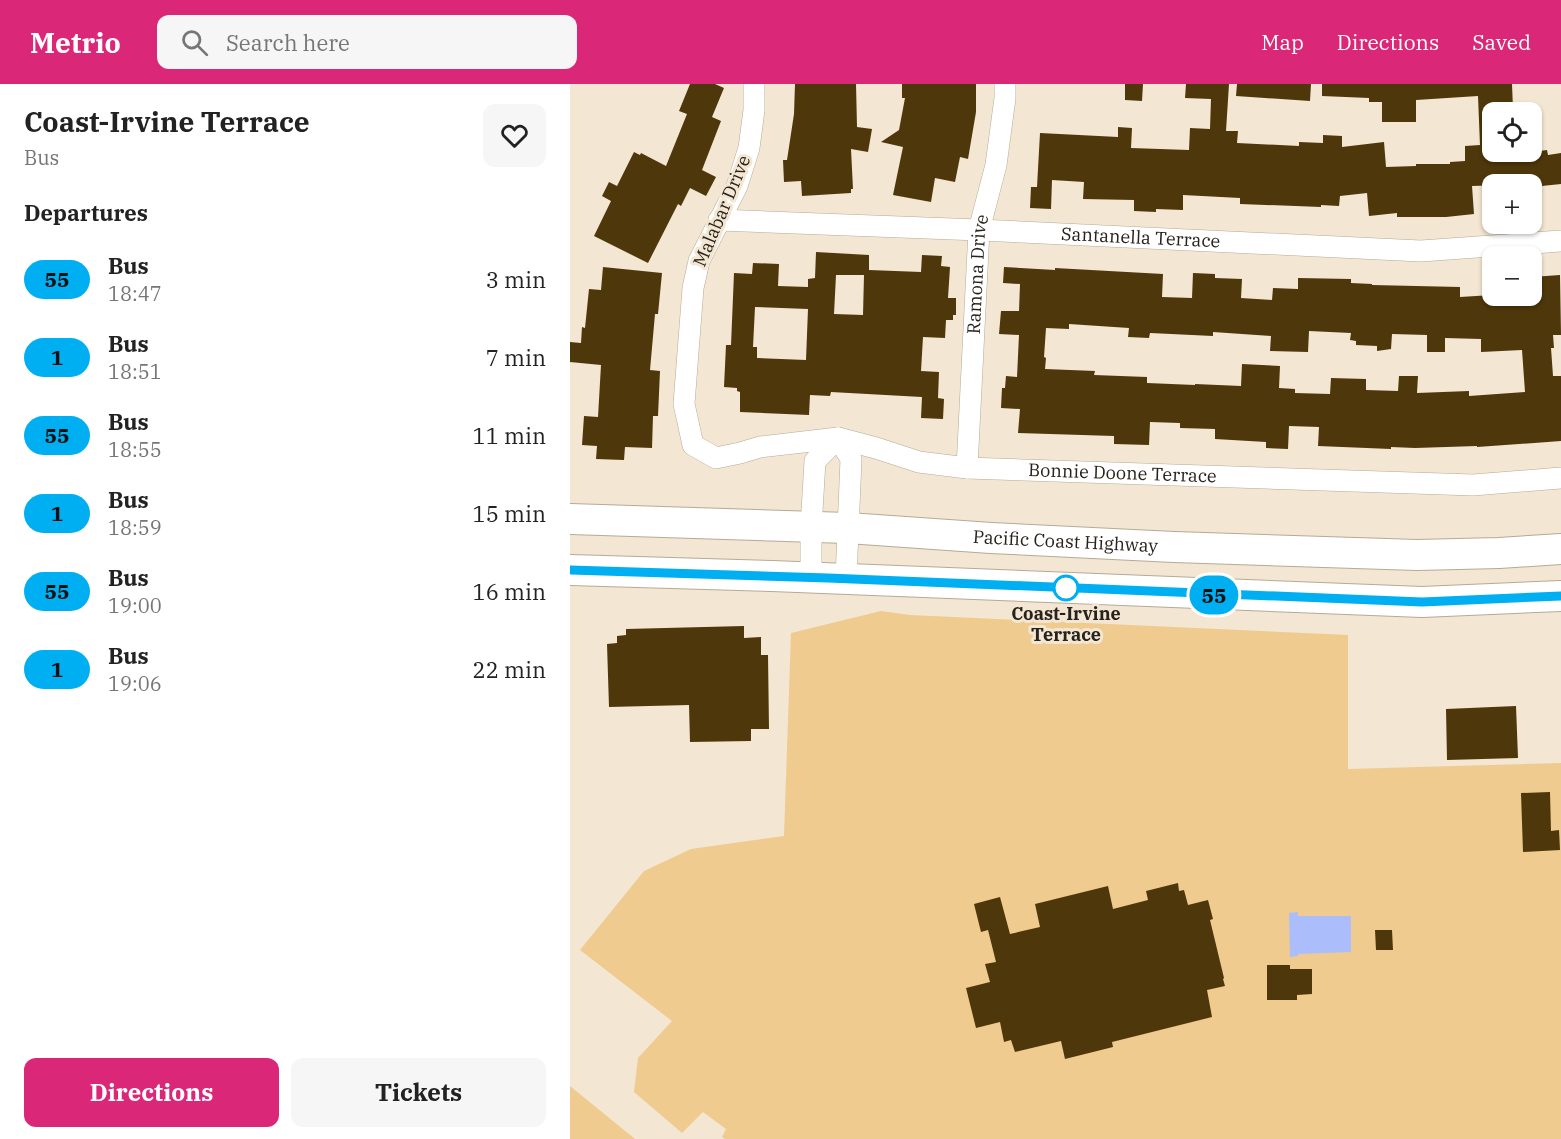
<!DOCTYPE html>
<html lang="en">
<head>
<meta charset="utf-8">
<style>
  body { margin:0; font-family:"IBM Plex Serif",serif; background:#f6f6f6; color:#222; height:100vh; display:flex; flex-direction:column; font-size:22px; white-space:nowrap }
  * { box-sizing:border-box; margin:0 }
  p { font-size:20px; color:#767676 }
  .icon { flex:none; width:33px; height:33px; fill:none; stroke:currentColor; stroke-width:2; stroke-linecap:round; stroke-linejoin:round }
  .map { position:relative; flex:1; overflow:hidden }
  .sheet { display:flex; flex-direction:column; background:#fff; width:570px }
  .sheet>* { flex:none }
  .badge { padding:0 12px; border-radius:20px; font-size:21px; line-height:39px }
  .fabs { position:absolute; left:912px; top:18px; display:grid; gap:12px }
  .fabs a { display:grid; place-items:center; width:60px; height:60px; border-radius:12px; background:#fff; box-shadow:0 2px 4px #0004; font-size:30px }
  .map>.badge { position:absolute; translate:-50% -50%; box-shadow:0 0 0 3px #fff }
  h2 { padding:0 24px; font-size:22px; line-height:54px }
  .round { display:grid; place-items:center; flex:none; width:63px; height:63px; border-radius:12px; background:#f6f6f6 }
  .overview { display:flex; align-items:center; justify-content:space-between; height:102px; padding:0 24px }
  h1 { font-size:28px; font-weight:700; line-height:45px }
  .primary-button { display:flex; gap:12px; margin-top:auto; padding:12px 24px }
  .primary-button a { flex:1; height:69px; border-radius:12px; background:#db2777; color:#fff; font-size:24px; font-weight:700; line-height:69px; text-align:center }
  .primary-button a+a { background:#f6f6f6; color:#222 }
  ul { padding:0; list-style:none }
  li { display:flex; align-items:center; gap:18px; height:78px; padding:0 24px }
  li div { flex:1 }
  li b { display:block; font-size:22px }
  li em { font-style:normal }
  li .badge { min-width:66px; font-weight:700; text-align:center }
  header { display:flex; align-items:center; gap:36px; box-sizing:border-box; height:84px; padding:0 30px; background:#db2777; color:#fff }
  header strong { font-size:28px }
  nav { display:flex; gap:33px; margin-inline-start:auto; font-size:21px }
  .search { width:420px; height:54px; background:#f6f6f6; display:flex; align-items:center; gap:15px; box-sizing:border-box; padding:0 21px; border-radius:12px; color:#767676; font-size:22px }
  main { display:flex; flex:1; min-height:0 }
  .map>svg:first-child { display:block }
  .green { fill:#efcb90 }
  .water { fill:#abbefb }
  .building { fill:#4e370a; fill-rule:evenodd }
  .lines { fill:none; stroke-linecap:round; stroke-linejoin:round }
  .minor-casing { stroke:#b6aa97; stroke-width:22 }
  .highway-casing { stroke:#b6aa97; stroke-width:32 }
  .minor { stroke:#fff; stroke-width:21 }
  .highway { stroke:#fff; stroke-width:30 }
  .line-casing { stroke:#fff; stroke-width:14 }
  .line { stroke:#00aff2; stroke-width:9 }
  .stop-dot { fill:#fff; stroke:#00aff2; stroke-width:3 }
  .labels { text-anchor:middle; stroke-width:6; stroke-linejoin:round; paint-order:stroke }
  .street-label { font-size:18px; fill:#27221b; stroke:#f3e6d2 }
  .stop-label { font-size:18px; font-weight:bold; fill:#27221b; stroke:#f3e6d2 }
</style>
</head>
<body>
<header>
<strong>Metrio</strong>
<div class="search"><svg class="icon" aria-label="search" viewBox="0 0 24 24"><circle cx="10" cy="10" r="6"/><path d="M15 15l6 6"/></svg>Search here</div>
<nav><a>Map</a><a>Directions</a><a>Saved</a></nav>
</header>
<main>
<section class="sheet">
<div class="overview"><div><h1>Coast-Irvine Terrace</h1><p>Bus</p></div><a class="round"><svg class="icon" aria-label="heart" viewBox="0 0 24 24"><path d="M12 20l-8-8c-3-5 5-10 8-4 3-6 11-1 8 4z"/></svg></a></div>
<h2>Departures</h2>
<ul>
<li><span class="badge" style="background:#00aff2;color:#111">55</span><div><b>Bus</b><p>18:47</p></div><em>3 min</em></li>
<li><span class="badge" style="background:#00aff2;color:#111">1</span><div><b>Bus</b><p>18:51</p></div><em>7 min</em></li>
<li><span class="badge" style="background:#00aff2;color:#111">55</span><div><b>Bus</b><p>18:55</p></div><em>11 min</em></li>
<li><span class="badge" style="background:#00aff2;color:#111">1</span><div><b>Bus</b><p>18:59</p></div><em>15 min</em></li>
<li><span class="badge" style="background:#00aff2;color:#111">55</span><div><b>Bus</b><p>19:00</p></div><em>16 min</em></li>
<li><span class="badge" style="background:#00aff2;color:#111">1</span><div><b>Bus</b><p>19:06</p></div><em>22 min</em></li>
</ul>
<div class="primary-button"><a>Directions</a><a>Tickets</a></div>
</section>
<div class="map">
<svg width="991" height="1055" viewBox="0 0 991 1055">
  <rect width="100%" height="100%" fill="#f3e6d2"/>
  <!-- green -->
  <path class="green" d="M311 527 340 531 778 551V685L991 679V1055H155L152 1053 156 1045 133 1028 112 1049 64 1008 68 974 102 937 10 866 74 787 121 765 214 752 221 549Z
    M0 1002 65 1055H0Z"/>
  <!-- water -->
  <path class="water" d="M728 828V832H781V868L728 870V872L720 873 719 829Z"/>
  <!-- building -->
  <path class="building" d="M120 0H145L154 4 142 33 151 37 132 86 146 93 136 112 120 104 111 122 108 120 78 179 24 152 41 117 32 112 39 98 47 102 64 68 70 71 71 69 96 82 117 30 109 27Z
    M225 0H286L287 43 302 45 298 68 281 65 283 105H281V109L232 112 231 97 214 98 213 76H217L224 30Z
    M332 0H406V28L398 75 390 73 385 98 365 94 361 118 323 111 333 63 311 58 329 46 335 14H332Z
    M555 0H573L572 17 555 16Z
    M616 0H659L656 47H668L667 59 729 62V58L753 59V51L772 52V63L814 58 816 83 846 82V80H880V78L895 77V62L910 61 908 12 846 16V38H812V18H799V14L752 12V0H942L943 25H935V28H922V68H962L977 66 978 71 991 69V100L962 103V100L902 102 904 130 876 133H827V129L799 132 797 109 770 112 769 122 751 121V123L670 120V114L613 111V126L586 125V128L564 127V116L513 115 514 98 482 96 481 125 460 124 461 103H467L470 49 548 53V43L562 44 561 64 619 66 620 44 640 45 641 15 615 14Z
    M667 0H741L740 17 666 12Z
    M246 168 299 171V186L351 188 352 171 372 172 371 182 380 183 378 214H386V231H383V236H376L375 254 353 253 351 287 369 288 368 314 374 315 373 335 351 334 352 313 261 308 260 312 240 311 239 331 170 328V308L167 307V304L154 303 156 261H161L164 189 182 190 183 179 209 180 208 202 238 203V195L245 194ZM266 191H294L293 231 264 230ZM185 223 238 225 236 276 187 274V263H183Z
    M33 183 92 189 88 230H85L80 286 90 287 88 332H83L82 364 55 363 54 376 26 375 27 362 12 361 14 332 28 333 31 281 0 278V258L11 259 12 243 15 244 19 205 31 206Z
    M434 183 485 186V184L593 190 592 213 622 214 623 189 645 190V194L672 195 671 214 702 216 703 204 728 205V194L781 195V199L802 200V201L890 203V213L922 211 962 212V193L990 191 991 251H983L984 264H981L983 292H991V357L907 363V362L845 364 821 363V365L748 362 749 343 719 342 718 365 696 364V358L645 355V345L610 344V339L580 338 579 361 544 360V352L448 349 450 325 431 324 432 304H435L436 292 447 293 449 251 429 250 431 227H449L450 200 433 199ZM499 240 559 244 558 253 579 254 580 249 643 252V248L701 252 700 267 738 268 739 247 781 249 780 256 786 257V261L807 262V267L821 265 822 250 857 251V268H875V254L911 255V268L952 266 955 308 899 312V307L847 309 848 292H829L828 307 796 306V295L761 294 760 310 725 309V305L709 304 710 282 672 280 671 302 625 300V301L577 299V293L524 291 525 287 475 285 476 274 474 273 476 244 499 245Z
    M174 542V554L191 553V571H198L199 645H181V657L120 658 119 621 39 623 37 560 47 559V552L56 551V545Z
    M946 622 948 674 877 676 876 625Z
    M980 708 981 747 989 746 990 766 953 768 951 709Z
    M608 799 609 807 614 806 618 821 638 816 643 835 640 836 654 894 653 895 655 902 637 906 642 933 542 958 543 963 495 975 491 957 445 968 441 956 434 958 430 938 406 944 396 904 420 898 415 880 426 878 418 846 411 848 404 820 430 813 440 850 470 843 465 820 538 802 543 825 578 816 576 807Z
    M805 846H822L823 866H806Z
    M697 881H720V885H742V910L727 911V916H697Z"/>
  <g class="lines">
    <defs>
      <g id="minor">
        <path id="s1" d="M184 0V26L179 64 167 102 129 177 123 204 114 320 123 361 146 374 170 369 190 363 268 354 306 364 349 378 397 384 903 401 991 394"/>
        <path id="s2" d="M149 136 409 146 851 167 991 157"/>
        <path d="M268 354 281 375 276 495"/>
        <path id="s3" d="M397 384 409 146 426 81 435 14V0"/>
        <path d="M241 494V444L245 377 268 354"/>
      </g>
      <g id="highway">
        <path id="s4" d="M0 435 278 444 421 454 604 463 847 471 929 469 991 465"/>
        <path d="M0 486 202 492 852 518 991 512"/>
      </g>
    </defs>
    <!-- minor casing -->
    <use href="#minor" class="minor-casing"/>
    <!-- highway casing -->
    <use href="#highway" class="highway-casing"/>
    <!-- minor -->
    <use href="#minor" class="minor"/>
    <!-- highway -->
    <use href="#highway" class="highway"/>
  </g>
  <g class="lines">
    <defs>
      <path id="line" d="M0 486 258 494 852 518 991 512"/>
    </defs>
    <!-- line casing -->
    <use href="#line" class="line-casing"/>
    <!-- line -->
    <use href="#line" class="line"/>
  </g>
  <!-- markers -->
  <circle class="stop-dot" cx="496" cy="504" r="12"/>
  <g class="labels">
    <!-- street labels -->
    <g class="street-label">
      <text transform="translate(152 127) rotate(-67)" y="6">Malabar Drive</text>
      <text dy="6" stroke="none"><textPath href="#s2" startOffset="422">Santanella Terrace</textPath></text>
      <text dy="6" stroke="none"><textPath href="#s3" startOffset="194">Ramona Drive</textPath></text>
      <text dy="6" stroke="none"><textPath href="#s1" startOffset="813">Bonnie Doone Terrace</textPath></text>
      <text dy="6" stroke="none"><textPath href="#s4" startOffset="496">Pacific Coast Highway</textPath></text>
    </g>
    <!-- stop labels -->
    <g class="stop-label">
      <text x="496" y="536">Coast-Irvine<tspan x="496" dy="21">Terrace</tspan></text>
    </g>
  </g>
</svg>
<div class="fabs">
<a><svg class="icon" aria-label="locate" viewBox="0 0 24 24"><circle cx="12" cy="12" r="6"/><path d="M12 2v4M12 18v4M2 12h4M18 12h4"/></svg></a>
<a>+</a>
<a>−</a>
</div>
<b class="badge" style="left:644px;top:511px;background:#00aff2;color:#111">55</b>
</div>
</main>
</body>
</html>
